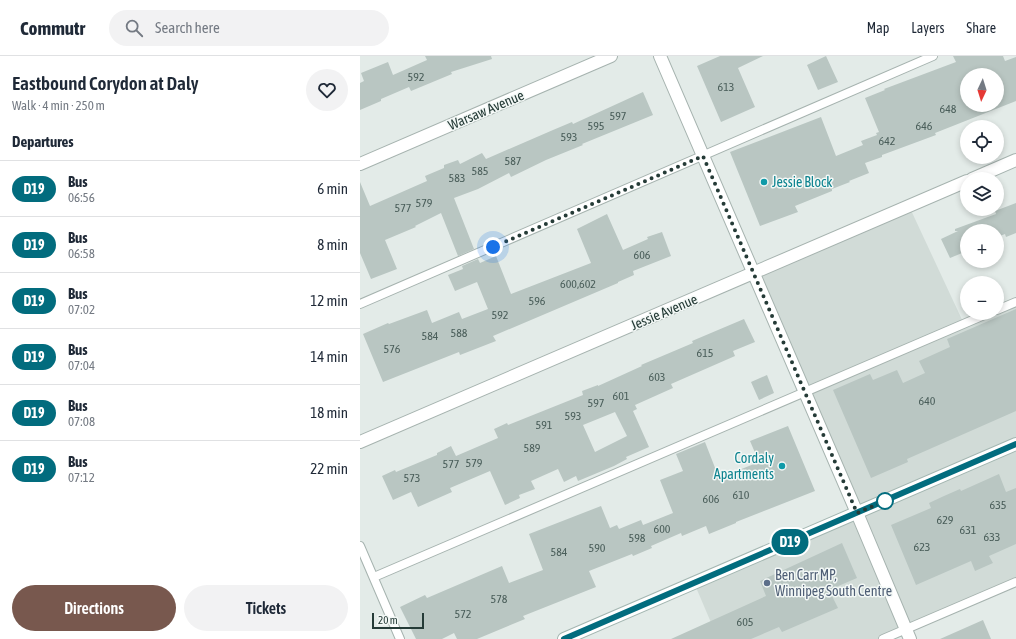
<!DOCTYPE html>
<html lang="en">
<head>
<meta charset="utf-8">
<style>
  body { margin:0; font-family:"Asap Condensed",sans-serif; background:#f2f2f3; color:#1f2937; height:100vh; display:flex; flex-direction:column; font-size:15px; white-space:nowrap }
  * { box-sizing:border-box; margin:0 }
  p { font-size:13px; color:#747a83 }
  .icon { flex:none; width:22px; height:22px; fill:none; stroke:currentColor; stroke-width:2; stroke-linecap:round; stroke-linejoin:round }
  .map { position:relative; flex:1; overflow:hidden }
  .sheet { display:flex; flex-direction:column; background:#fff; width:360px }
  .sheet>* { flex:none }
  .badge { padding:0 8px; border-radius:13px; font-size:14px; line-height:26px }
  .needle { width:26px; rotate:184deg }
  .controls { position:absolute; left:600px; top:12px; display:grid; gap:8px }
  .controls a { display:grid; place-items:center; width:44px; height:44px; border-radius:50%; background:#fff; box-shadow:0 2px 6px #0003; font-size:20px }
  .scale { position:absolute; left:12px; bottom:10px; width:52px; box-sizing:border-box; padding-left:4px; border:2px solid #253b37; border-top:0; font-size:11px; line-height:14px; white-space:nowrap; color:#253b37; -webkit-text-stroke:3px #f3f8f6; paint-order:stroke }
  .you { position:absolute; width:20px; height:20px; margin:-10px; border:3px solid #fff; border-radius:50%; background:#1a73e8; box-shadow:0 0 0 6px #1a73e833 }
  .map>.badge { position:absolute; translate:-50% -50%; box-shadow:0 0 0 2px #fff }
  h2 { padding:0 12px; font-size:15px; line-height:36px }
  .round { display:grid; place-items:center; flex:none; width:42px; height:42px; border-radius:21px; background:#f2f2f3 }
  .summary { display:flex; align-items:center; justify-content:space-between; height:68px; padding:0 12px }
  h1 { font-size:19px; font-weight:600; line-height:30px }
  .primary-button { display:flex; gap:8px; margin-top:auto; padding:8px 12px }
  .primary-button a { flex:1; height:46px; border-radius:24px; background:#78584e; color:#fff; font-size:16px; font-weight:600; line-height:46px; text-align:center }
  .primary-button a+a { background:#f2f2f3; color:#1f2937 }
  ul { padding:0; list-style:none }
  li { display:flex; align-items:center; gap:12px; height:56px; padding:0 12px; border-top:1px solid #e0e1e3 }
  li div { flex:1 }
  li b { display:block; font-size:15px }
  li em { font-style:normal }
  li .badge { min-width:44px; font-weight:700; text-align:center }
  header { display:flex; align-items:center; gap:24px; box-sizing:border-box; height:56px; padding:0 20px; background:#fff; border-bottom:1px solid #e0e1e3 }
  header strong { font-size:19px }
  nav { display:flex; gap:22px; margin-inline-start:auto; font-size:14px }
  .search { width:280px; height:36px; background:#f2f2f3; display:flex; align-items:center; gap:10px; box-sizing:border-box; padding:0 14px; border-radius:22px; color:#747a83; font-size:15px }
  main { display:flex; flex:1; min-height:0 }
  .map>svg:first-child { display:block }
  .built { fill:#d1dbd7 }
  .building { fill:#b9c6c2; fill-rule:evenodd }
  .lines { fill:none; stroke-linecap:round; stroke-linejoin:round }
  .lane-casing { stroke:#a6b3af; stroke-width:10 }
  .street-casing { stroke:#a6b3af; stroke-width:14 }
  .secondary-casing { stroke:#a3b6b1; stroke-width:14 }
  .lane { stroke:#fff; stroke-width:8 }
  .street { stroke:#fff; stroke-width:12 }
  .secondary { stroke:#fff; stroke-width:12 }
  .line-casing { stroke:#fff; stroke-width:9 }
  .line { stroke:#026c7e; stroke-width:6 }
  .walk { stroke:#253b37; stroke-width:4; stroke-dasharray:0 7.2 }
  .culture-dot { fill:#0f9aa8; stroke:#f3f8f6; stroke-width:1.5 }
  .stop-dot { fill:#fff; stroke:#026c7e; stroke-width:2 }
  .service-dot { fill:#5c6f8a; stroke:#f3f8f6; stroke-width:1.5 }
  .labels { text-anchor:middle; stroke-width:3; stroke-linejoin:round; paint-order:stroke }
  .number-label { font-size:12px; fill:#4a5e5a }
  .street-label { font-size:14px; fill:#253b37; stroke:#f3f8f6 }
  .culture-label { font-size:14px; fill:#0d838f; stroke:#f3f8f6; text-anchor:start }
  .service-label { font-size:14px; fill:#4e5e75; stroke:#f3f8f6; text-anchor:start }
</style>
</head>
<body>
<header>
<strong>Commutr</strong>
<div class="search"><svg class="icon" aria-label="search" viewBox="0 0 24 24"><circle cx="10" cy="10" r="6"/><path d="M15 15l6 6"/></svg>Search here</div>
<nav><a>Map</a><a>Layers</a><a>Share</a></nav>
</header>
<main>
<section class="sheet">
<div class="summary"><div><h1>Eastbound Corydon at Daly</h1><p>Walk · 4 min · 250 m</p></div><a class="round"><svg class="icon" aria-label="heart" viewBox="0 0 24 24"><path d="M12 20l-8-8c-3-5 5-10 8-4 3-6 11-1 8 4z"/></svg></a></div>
<h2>Departures</h2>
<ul>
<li><span class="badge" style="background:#026c7e;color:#fff">D19</span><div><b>Bus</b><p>06:56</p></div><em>6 min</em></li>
<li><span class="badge" style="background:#026c7e;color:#fff">D19</span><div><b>Bus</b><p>06:58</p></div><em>8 min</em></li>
<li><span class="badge" style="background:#026c7e;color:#fff">D19</span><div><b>Bus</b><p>07:02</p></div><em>12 min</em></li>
<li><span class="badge" style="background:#026c7e;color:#fff">D19</span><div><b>Bus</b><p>07:04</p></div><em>14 min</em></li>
<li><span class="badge" style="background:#026c7e;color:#fff">D19</span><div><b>Bus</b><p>07:08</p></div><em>18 min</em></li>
<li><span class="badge" style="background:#026c7e;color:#fff">D19</span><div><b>Bus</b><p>07:12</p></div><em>22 min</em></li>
</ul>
<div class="primary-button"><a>Directions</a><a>Tickets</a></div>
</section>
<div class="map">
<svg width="656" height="583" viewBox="0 0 656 583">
  <rect width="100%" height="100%" fill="#e3ebe8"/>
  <!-- built -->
  <path class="built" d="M549 150 604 268 629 257H637L656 246V526L523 583H358L335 529 497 457 393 217Z"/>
  <!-- building -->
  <path class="building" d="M65 0H131L132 3 91 16 92 18 51 35 49 31 21 43V45L0 54V27L4 25 1 17 28 6 33 19 67 4Z
    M360 0H403L378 12 395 51 361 66 337 10Z
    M466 0 478 26 458 34 447 9Z
    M593 0H643L645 5 656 1V45L575 77 576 79 522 99V101L505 107 509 117 489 125 490 126 472 133V135L435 150 438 156 400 170 370 96 461 61 476 100 503 89 501 85 517 79 516 77 519 76 505 42 525 34 524 33 596 6ZM607 19H637V49H607Z
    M283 36 293 59 222 88 223 89 186 104 151 121 149 117 118 133 94 142 114 193 98 200 81 157 55 170 56 171 25 184 37 213 11 223 0 197V126L10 150 67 125 65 120 84 112V109L98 104 100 108 122 97 126 103 193 74 212 66 213 68Z
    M656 147V177L646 181 645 178 637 181V175H607V195L590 202 581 183 598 175H595V173L636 158 635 155Z
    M247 158 263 194 288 183 287 181 302 176 311 200 273 215 274 219 258 226V227L133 280 136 285 100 299 99 296 23 326 3 278 28 267 29 268 67 254 72 267 99 256 102 263 128 253 117 226 95 235 88 219 103 213 102 210 118 203 120 207 136 200 151 238 231 207 217 173Z
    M656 253V355L547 403 548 406 511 422 473 334 510 318 513 324 537 314 543 327 565 317 559 305 590 291 587 283Z
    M384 263 395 286 373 295 375 300 311 328 313 332 275 349 277 353 273 355 289 391 266 401 267 403 254 410 218 425 216 420 204 426 198 413 171 425 175 433 159 439 160 442 145 449 130 415 90 432 92 436 58 451 51 436 33 444 22 420 35 414 36 416 77 399V397L91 390 96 400 138 382 134 373 147 367 148 369 223 339 222 335 238 329V330L282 310 281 309 333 287 332 285ZM255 356 267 380 235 396 223 369Z
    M407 319 414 337 399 344 391 326Z
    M428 370 455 435 376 466V467L349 478 346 470 322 480 321 477 291 490 292 492 273 500 272 498 229 515 236 531 163 560 165 563 117 583H97L94 577 82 583H56L40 551 65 539 67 542 142 510 149 527 183 514 169 478 241 450 250 472 257 469 259 473 281 464 283 469 313 457 300 424 323 415 316 398 345 386 359 422 399 406 390 385Z
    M639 418 646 436 656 432V488L629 500 633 507 615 515 611 505 556 529 531 469 571 452 569 447 584 440 600 433 601 435Z
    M482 487 497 522 469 534 478 552 422 576 419 571 391 583H311L406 540 400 525Z
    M623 564 631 583H580Z"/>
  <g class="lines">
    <defs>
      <path id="lane" d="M0 248 573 0
        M637 254 656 246
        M0 490 40 583
        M14 521 629 257
        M523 583 656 526"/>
      <path id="street" d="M300 0 497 457 550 583
        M0 108 251 0
        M612 123 656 104
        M0 386 607 125"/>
      <path id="secondary" d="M204 583 656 388"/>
    </defs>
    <!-- lane casing -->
    <use href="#lane" class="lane-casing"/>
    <!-- street casing -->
    <use href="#street" class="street-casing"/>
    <!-- secondary casing -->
    <use href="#secondary" class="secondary-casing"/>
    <!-- lane -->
    <use href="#lane" class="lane"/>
    <!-- street -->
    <use href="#street" class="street"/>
    <!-- secondary -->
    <use href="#secondary" class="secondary"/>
  </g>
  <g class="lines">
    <defs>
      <path id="line" d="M204 583 656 388"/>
    </defs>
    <!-- line casing -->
    <use href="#line" class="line-casing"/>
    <!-- line -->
    <use href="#line" class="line"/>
    <!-- walk -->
    <path class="walk" d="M133 191 343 100 497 457 525 445"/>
  </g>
  <!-- markers -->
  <g class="culture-dot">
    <circle cx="404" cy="126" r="4"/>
    <circle cx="422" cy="410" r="4"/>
  </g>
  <circle class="stop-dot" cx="525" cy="445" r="8"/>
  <circle class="service-dot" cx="407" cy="527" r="4"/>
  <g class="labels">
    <!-- number labels -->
    <g class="number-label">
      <text x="56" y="25">592</text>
      <text x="366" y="35">613</text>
      <text x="588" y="57">648</text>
      <text x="258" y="64">597</text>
      <text x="236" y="74">595</text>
      <text x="564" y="74">646</text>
      <text x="209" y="85">593</text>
      <text x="527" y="89">642</text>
      <text x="153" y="109">587</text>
      <text x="120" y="119">585</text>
      <text x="97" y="126">583</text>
      <text x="64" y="151">579</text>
      <text x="43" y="156">577</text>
      <text x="282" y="203">606</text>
      <text x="218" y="232">600,602</text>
      <text x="177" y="249">596</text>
      <text x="140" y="263">592</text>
      <text x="99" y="281">588</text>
      <text x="70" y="284">584</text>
      <text x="32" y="297">576</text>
      <text x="345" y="301">615</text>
      <text x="297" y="325">603</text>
      <text x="261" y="344">601</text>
      <text x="567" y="349">640</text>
      <text x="236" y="351">597</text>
      <text x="213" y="364">593</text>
      <text x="184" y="373">591</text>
      <text x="172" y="396">589</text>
      <text x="114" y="411">579</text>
      <text x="91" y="412">577</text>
      <text x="52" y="426">573</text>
      <text x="381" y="443">610</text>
      <text x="351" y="447">606</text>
      <text x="638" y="453">635</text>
      <text x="585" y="468">629</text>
      <text x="302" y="477">600</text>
      <text x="608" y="478">631</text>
      <text x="632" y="485">633</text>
      <text x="277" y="486">598</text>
      <text x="562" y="495">623</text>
      <text x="237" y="496">590</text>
      <text x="199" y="500">584</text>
      <text x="139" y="547">578</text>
      <text x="103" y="562">572</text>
      <text x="385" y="570">605</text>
    </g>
    <!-- street labels -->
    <g class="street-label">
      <text transform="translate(126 54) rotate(-23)" y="5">Warsaw Avenue</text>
      <text transform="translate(304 256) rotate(-23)" y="5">Jessie Avenue</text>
    </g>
    <!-- culture labels -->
    <g class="culture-label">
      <text x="412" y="131">Jessie Block</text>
      <text x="414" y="407" text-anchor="end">Cordaly<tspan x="414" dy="16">Apartments</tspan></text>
    </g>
    <!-- service labels -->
    <g class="service-label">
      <text x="415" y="524">Ben Carr MP,<tspan x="415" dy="16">Winnipeg South Centre</tspan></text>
    </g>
  </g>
</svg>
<div class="controls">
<a><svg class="needle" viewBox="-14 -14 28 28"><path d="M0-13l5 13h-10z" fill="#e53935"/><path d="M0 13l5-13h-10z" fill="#747a83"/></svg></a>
<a><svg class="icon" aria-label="locate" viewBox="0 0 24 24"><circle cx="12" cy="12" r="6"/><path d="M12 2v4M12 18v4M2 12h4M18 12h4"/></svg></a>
<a><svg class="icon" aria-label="layers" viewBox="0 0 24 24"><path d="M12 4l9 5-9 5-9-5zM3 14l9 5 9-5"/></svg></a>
<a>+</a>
<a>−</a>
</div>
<div class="scale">20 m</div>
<div class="you" style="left:133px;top:191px"></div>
<b class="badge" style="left:430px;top:486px;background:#026c7e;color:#fff">D19</b>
</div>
</main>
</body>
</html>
